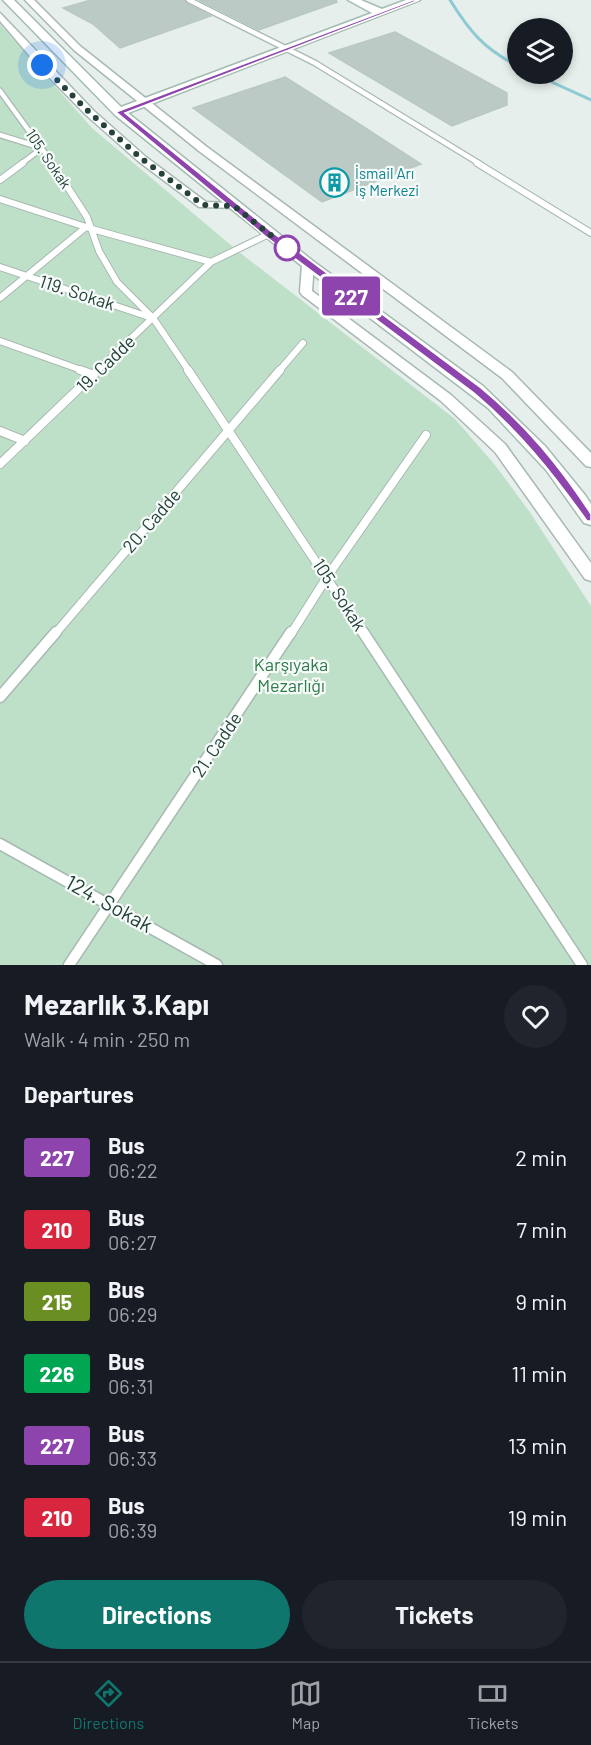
<!DOCTYPE html>
<html lang="en">
<head>
<meta charset="utf-8">
<style>
  body { margin:0; font-family:Barlow,sans-serif; background:#20242c; color:#f1f3f6; height:100vh; display:flex; flex-direction:column; font-size:22px; white-space:nowrap }
  * { box-sizing:border-box; margin:0 }
  p { font-size:20px; color:#9ea1a6 }
  .icon { flex:none; width:33px; height:33px; fill:none; stroke:currentColor; stroke-width:2; stroke-linecap:round; stroke-linejoin:round }
  .map { position:relative; height:965px; overflow:hidden }
  .details { display:flex; flex-direction:column; background:#171b24; flex:1 }
  .details>* { flex:none }
  .badge { padding:0 12px; border-radius:4px; font-size:21px; line-height:39px }
  .tools { position:absolute; left:507px; top:18px; display:grid; gap:12px }
  .tools a { display:grid; place-items:center; width:66px; height:66px; border-radius:50%; background:#171b24; box-shadow:0 3px 9px #0003; font-size:30px }
  .you { position:absolute; width:30px; height:30px; margin:-15px; border:4px solid #fff; border-radius:50%; background:#1a73e8; box-shadow:0 0 0 9px #1a73e833 }
  .map>.badge { position:absolute; translate:-50% -50%; box-shadow:0 0 0 3px #fff }
  h2 { padding:0 24px; font-size:22px; line-height:54px }
  .round { display:grid; place-items:center; flex:none; width:63px; height:63px; border-radius:32px; background:#20242c }
  .head { display:flex; align-items:center; justify-content:space-between; height:102px; padding:0 24px }
  h1 { font-size:28px; font-weight:700; line-height:45px }
  .primary-button { display:flex; gap:12px; margin-top:auto; padding:12px 24px }
  .primary-button a { flex:1; height:69px; border-radius:36px; background:#0f766e; color:#fff; font-size:24px; font-weight:700; line-height:69px; text-align:center }
  .primary-button a+a { background:#20242c; color:#f1f3f6 }
  ul { padding:0; list-style:none }
  li { display:flex; align-items:center; gap:18px; height:72px; padding:0 24px }
  li div { flex:1 }
  li b { display:block; font-size:22px }
  li em { font-style:normal }
  li .badge { min-width:66px; font-weight:700; text-align:center }
  .dock { display:flex; justify-content:space-around; align-items:center; height:84px; border-top:2px solid #363941; background:#171b24; font-size:16px; color:#9ea1a6 }
  .dock a { display:grid; justify-items:center; gap:3px }
  .dock .active { color:#0f766e }
  .map>svg:first-child { display:block }
  .green { fill:#bfe0c8 }
  .lines { fill:none; stroke-linecap:round; stroke-linejoin:round }
  .stream { stroke:#8ec9d4; stroke-width:3 }
  .building { fill:#bbcac4; stroke:#b8c9c2; stroke-width:1.5 }
  .lane-far3-casing { stroke:#a8b8b2; stroke-width:7 }
  .lane-far2-casing { stroke:#a8b8b2; stroke-width:8 }
  .lane-far1-casing { stroke:#a8b8b2; stroke-width:10 }
  .lane-casing { stroke:#a8b8b2; stroke-width:13 }
  .street-casing { stroke:#a8b8b2; stroke-width:3 }
  .secondary-casing { stroke:#a4bbb3; stroke-width:3 }
  .lane-far3 { stroke:#fff; stroke-width:4.5 }
  .lane-far2 { stroke:#fff; stroke-width:6 }
  .lane-far1 { stroke:#fff; stroke-width:8 }
  .lane { stroke:#fff; stroke-width:10 }
  .street { fill:#fff; fill-rule:evenodd }
  .secondary { fill:#fff; fill-rule:evenodd }
  .line { fill:#8e44ad; stroke:#fff; stroke-width:1.5 }
  .walk { stroke:#24423a; stroke-width:6; stroke-dasharray:0 10.8 }
  .stop-dot { fill:#fff; stroke:#8e44ad; stroke-width:3 }
  .labels { text-anchor:middle; stroke-width:4.5; stroke-linejoin:round; paint-order:stroke }
  .far-street-label { font-size:15px; fill:#24423a; stroke:#f7fbf9 }
  .far-culture-label { font-size:15px; fill:#0d838f; stroke:#f7fbf9; text-anchor:start }
  .street-label { font-size:18px; fill:#24423a; stroke:#f7fbf9 }
  .park-label { font-size:18px; fill:#2d7a4b; stroke:#f7fbf9 }
  .near-street-label { font-size:21px; fill:#24423a; stroke:#f7fbf9 }
</style>
</head>
<body>
<div class="map">
<svg width="591" height="965" viewBox="0 0 591 965">
  <rect width="100%" height="100%" fill="#e6efeb"/>
  <!-- green -->
  <path class="green" d="M0 24 92 128 239 252 455 419 495 465 529 511 591 606V965H0Z"/>
  <g class="lines">
    <!-- stream -->
    <path class="stream" d="M450 0C470 32 484 49 518 66
      M534 74 591 100"/>
  </g>
  <!-- building -->
  <path class="building" d="M91 0H185L187 4 211 16 120 48 93 24 63 8Z
    M199 0H336L337 2 259 30Z
    M395 32 507 93V105L452 126 329 53Z
    M285 77 353 120 421 164 322 202 193 108Z"/>
  <g class="lines">
    <defs>
      <path id="lane-far3" d="M189 0 315 63 480 164
        M0 91 53 164
        M0 135 42 148
        M21 164 42 148"/>
      <path id="lane-far2" d="M52 163 87 217 99 251 117 282 153 318 189 371
        M477 163 591 233
        M0 180 23 163
        M0 199 92 229 211 262
        M0 267 152 318
        M0 298 86 227
        M0 341 84 371
        M97 371 211 262 269 234
        M279 371 303 343"/>
      <path id="lane-far1" d="M80 370 94 375
        M188 370 364 634
        M0 431 25 441
        M0 464 98 370
        M55 634 280 370
        M291 634 327 577 426 435"/>
      <path id="lane" d="M363 632 582 965
        M0 697 56 632
        M0 844 217 965
        M69 965 291 632"/>
      <path id="street" d="M25 0H34L80 46 207 147 512 372 591 453V467L586 466 502 378 199 151 74 50Z
        M0 13 94 111 146 157 206 202 234 203 240 206 238 208 199 207 138 161 86 115 39 67 0 21Z
        M308 260 314 264 312 291 451 395 505 444 591 563V581L585 579 495 452 441 401 302 295 300 292 302 264Z"/>
      <path id="secondary" d="M3 0H14L121 107 372 13 348 0H361L382 9 406 0H420L128 113 313 261 483 386 545 446 585 495 591 504V525L584 523 546 470 488 408 303 267 115 115Z"/>
    </defs>
    <!-- lane-far3 casing -->
    <use href="#lane-far3" class="lane-far3-casing"/>
    <!-- lane-far2 casing -->
    <use href="#lane-far2" class="lane-far2-casing"/>
    <!-- lane-far1 casing -->
    <use href="#lane-far1" class="lane-far1-casing"/>
    <!-- lane casing -->
    <use href="#lane" class="lane-casing"/>
    <!-- street casing -->
    <use href="#street" class="street-casing"/>
    <!-- secondary casing -->
    <use href="#secondary" class="secondary-casing"/>
    <!-- lane-far3 -->
    <use href="#lane-far3" class="lane-far3"/>
    <!-- lane-far2 -->
    <use href="#lane-far2" class="lane-far2"/>
    <!-- lane-far1 -->
    <use href="#lane-far1" class="lane-far1"/>
    <!-- lane -->
    <use href="#lane" class="lane"/>
    <!-- street -->
    <use href="#street" class="street"/>
    <!-- secondary -->
    <use href="#secondary" class="secondary"/>
  </g>
  <!-- line -->
  <path class="line" d="M413 0H419L125 113 272 232 481 388C527 426 560 467 591 514V521H587C552 472 519 431 474 393L265 236 116 112Z"/>
  <g class="lines">
    <!-- walk -->
    <path class="walk" d="M42 65 90 113 142 159 203 205 234 206 287 248"/>
  </g>
  <!-- icons -->
  <defs>
    <symbol id="building-ring" viewBox="-11 -11 22 22"><circle r="9.5" fill="#f7fbf9" stroke="#0f9aa8" stroke-width="1.5"/><path d="M-4-6H4V6H1V3H-1V6H-4ZM-2.5-4.3h1.7v1.8h-1.7ZM.8-4.3h1.7v1.8H.8ZM-2.5-1h1.7V.8h-1.7ZM.8-1h1.7V.8H.8Z" fill="#0f9aa8"/></symbol>
  </defs>
  <g fill-rule="evenodd">
    <use href="#building-ring" x="318" y="166" width="33" height="33"/>
  </g>
  <!-- markers -->
  <circle class="stop-dot" cx="287" cy="248" r="12"/>
  <g class="labels">
    <!-- far-street labels -->
    <g class="far-street-label">
      <text transform="translate(48 159) rotate(56)" y="5">105. Sokak</text>
    </g>
    <!-- far-culture labels -->
    <g class="far-culture-label">
      <text x="355" y="179">İsmail Arı<tspan x="355" dy="17">İş Merkezi</tspan></text>
    </g>
    <!-- street labels -->
    <g class="street-label">
      <text transform="translate(77 293) rotate(18)" y="6">119. Sokak</text>
      <text transform="translate(106 364) rotate(-44)" y="6">19. Cadde</text>
      <text transform="translate(152 521) rotate(-49)" y="6">20. Cadde</text>
      <text transform="translate(339 595) rotate(57)" y="6">105. Sokak</text>
      <text transform="translate(217 745) rotate(-56)" y="6">21. Cadde</text>
    </g>
    <!-- park labels -->
    <g class="park-label">
      <text x="291" y="671">Karşıyaka<tspan x="291" dy="21">Mezarlığı</tspan></text>
    </g>
    <!-- near-street labels -->
    <g class="near-street-label">
      <text transform="translate(109 904) rotate(29)" y="7">124. Sokak</text>
    </g>
  </g>
</svg>
<div class="tools">
<a><svg class="icon" aria-label="layers" viewBox="0 0 24 24"><path d="M12 4l9 5-9 5-9-5zM3 14l9 5 9-5"/></svg></a>
</div>
<div class="you" style="left:42px;top:65px"></div>
<b class="badge" style="left:351px;top:296px;background:#8e44ad;color:#fff">227</b>
</div>
<section class="details">
<div class="head"><div><h1>Mezarlık 3.Kapı</h1><p>Walk · 4 min · 250 m</p></div><a class="round"><svg class="icon" aria-label="heart" viewBox="0 0 24 24"><path d="M12 20l-8-8c-3-5 5-10 8-4 3-6 11-1 8 4z"/></svg></a></div>
<h2>Departures</h2>
<ul>
<li><span class="badge" style="background:#8e44ad;color:#fff">227</span><div><b>Bus</b><p>06:22</p></div><em>2 min</em></li>
<li><span class="badge" style="background:#d7263d;color:#fff">210</span><div><b>Bus</b><p>06:27</p></div><em>7 min</em></li>
<li><span class="badge" style="background:#6b8e23;color:#fff">215</span><div><b>Bus</b><p>06:29</p></div><em>9 min</em></li>
<li><span class="badge" style="background:#00a651;color:#fff">226</span><div><b>Bus</b><p>06:31</p></div><em>11 min</em></li>
<li><span class="badge" style="background:#8e44ad;color:#fff">227</span><div><b>Bus</b><p>06:33</p></div><em>13 min</em></li>
<li><span class="badge" style="background:#d7263d;color:#fff">210</span><div><b>Bus</b><p>06:39</p></div><em>19 min</em></li>
</ul>
<div class="primary-button"><a>Directions</a><a>Tickets</a></div>
</section>
<nav class="dock">
<a class="active"><svg class="icon" aria-label="directions" viewBox="0 0 24 24"><path d="M12 3l9 9-9 9-9-9zM9 14v-3h6M13 9l2 2-2 2"/></svg>Directions</a>
<a><svg class="icon" aria-label="map" viewBox="0 0 24 24"><path d="M3 6l6-2 6 2 6-2v14l-6 2-6-2-6 2zM9 4v14M15 6v14"/></svg>Map</a>
<a><svg class="icon" aria-label="tickets" viewBox="0 0 24 24"><path d="M3 7h18v10H3zM15 7v10"/></svg>Tickets</a>
</nav>
</body>
</html>
